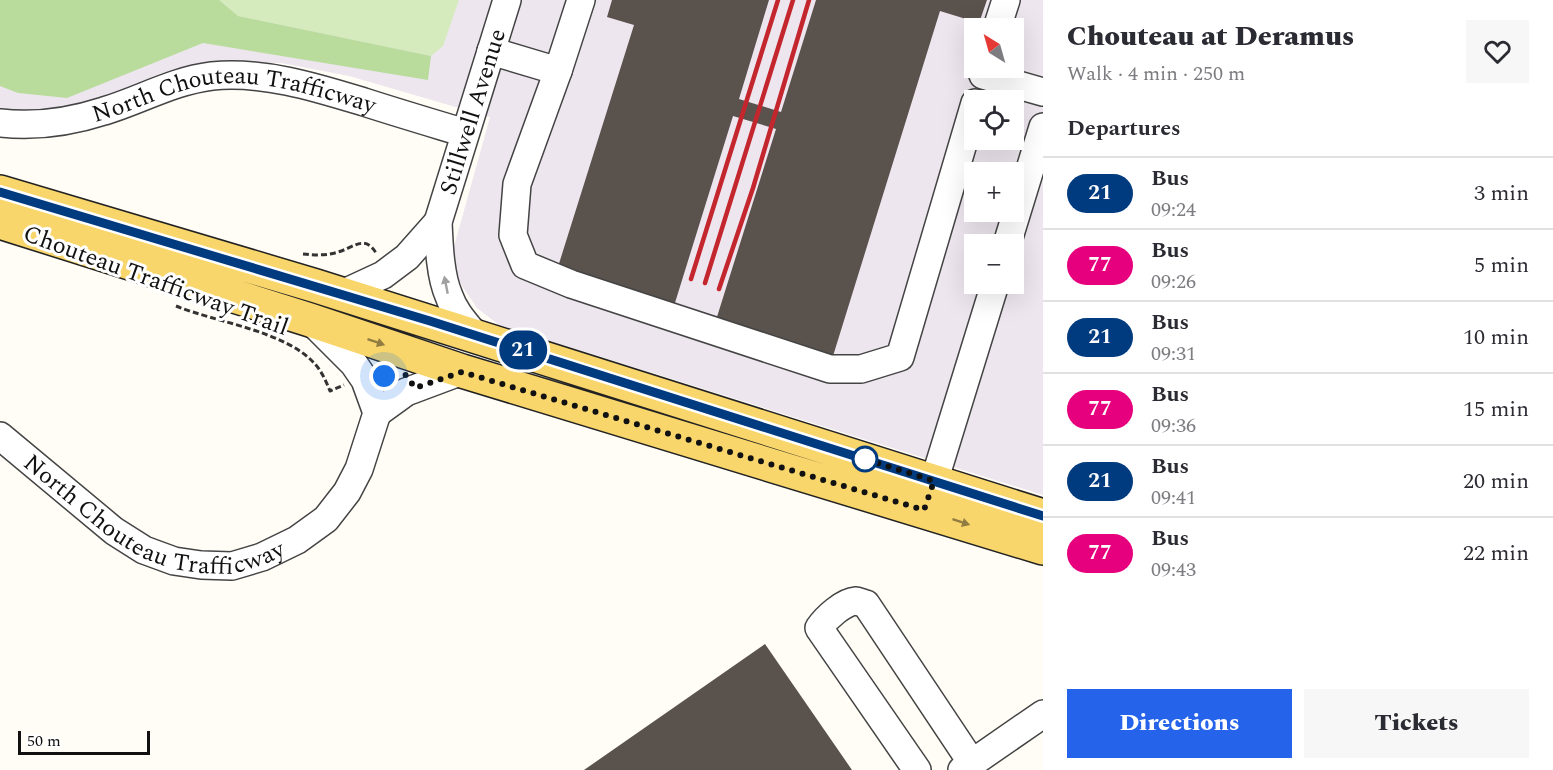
<!DOCTYPE html>
<html lang="en">
<head>
<meta charset="utf-8">
<style>
  body { margin:0; font-family:Spectral,serif; background:#f7f7f7; color:#2b2b33; height:100vh; display:flex; flex-direction:column; font-size:22px; white-space:nowrap }
  * { box-sizing:border-box; margin:0 }
  p { font-size:20px; color:#7c7c81 }
  .icon { flex:none; width:33px; height:33px; fill:none; stroke:currentColor; stroke-width:2; stroke-linecap:round; stroke-linejoin:round }
  .map { position:relative; flex:1; overflow:hidden }
  .panel { display:flex; flex-direction:column; background:#fff; width:510px }
  .panel>* { flex:none }
  .badge { padding:0 12px; border-radius:20px; font-size:21px; line-height:39px }
  .needle { width:39px; rotate:323deg }
  .buttons { position:absolute; left:964px; top:18px; display:grid; gap:12px }
  .buttons a { display:grid; place-items:center; width:60px; height:60px; border-radius:0px; background:#fff; box-shadow:0 6px 24px #0002; font-size:30px }
  .scale { position:absolute; left:18px; bottom:15px; width:132px; box-sizing:border-box; padding-left:6px; border:3px solid #111; border-top:0; font-size:16px; line-height:21px; white-space:nowrap; color:#111; -webkit-text-stroke:4px #fff; paint-order:stroke }
  .you { position:absolute; width:30px; height:30px; margin:-15px; border:4px solid #fff; border-radius:50%; background:#1a73e8; box-shadow:0 0 0 9px #1a73e833 }
  .map>.badge { position:absolute; translate:-50% -50%; box-shadow:0 0 0 3px #fff }
  h2 { padding:0 24px; font-size:22px; line-height:54px }
  .round { display:grid; place-items:center; flex:none; width:63px; height:63px; border-radius:0px; background:#f7f7f7 }
  .head { display:flex; align-items:center; justify-content:space-between; height:102px; padding:0 24px }
  h1 { font-size:28px; font-weight:800; line-height:45px }
  .action { display:flex; gap:12px; margin-top:auto; padding:12px 24px }
  .action a { flex:1; height:69px; border-radius:0px; background:#2563eb; color:#fff; font-size:24px; font-weight:800; line-height:69px; text-align:center }
  .action a+a { background:#f7f7f7; color:#2b2b33 }
  ul { padding:0; list-style:none }
  li { display:flex; align-items:center; gap:18px; height:72px; padding:0 24px; border-top:2px solid #e1e1e2 }
  li div { flex:1 }
  li b { display:block; font-size:22px }
  li em { font-style:normal }
  li .badge { min-width:66px; font-weight:700; text-align:center }
  main { display:flex; flex:1; min-height:0 }
  .map>svg:first-child { display:block }
  .industrial { fill:#eee6ef; fill-rule:evenodd }
  .green { fill:#d5ebbd }
  .forest { fill:#b9dc9c }
  .building { fill:#5a524d }
  .lines { fill:none; stroke-linecap:round; stroke-linejoin:round }
  .minor-casing { stroke:#444; stroke-width:30 }
  .major-casing { stroke:#222; stroke-width:36 }
  .path { stroke:#333; stroke-width:3; stroke-dasharray:6 3; stroke-linecap:butt }
  .minor { stroke:#fff; stroke-width:27 }
  .major { stroke:#f9d66b; stroke-width:33 }
  .rail { stroke:#c4262e; stroke-width:4.5 }
  .oneway { fill:#a0a0a0 }
  .oneway2 { fill:#917d42 }
  .line-casing { stroke:#fff; stroke-width:14 }
  .line { stroke:#003b80; stroke-width:9 }
  .walk { stroke:#111; stroke-width:6; stroke-dasharray:0 10.8 }
  .stop-dot { fill:#fff; stroke:#003b80; stroke-width:3 }
  .labels { text-anchor:middle; stroke-width:6; stroke-linejoin:round; paint-order:stroke }
  .street-label { font-size:24px; fill:#111; stroke:#fff }
</style>
</head>
<body>
<main>
<div class="map">
<svg width="1043" height="770" viewBox="0 0 1043 770">
  <rect width="100%" height="100%" fill="#fffdf5"/>
  <!-- industrial -->
  <path class="industrial" d="M0 0H1043V495L499 325 477 308 458 280 453 250 490 117 349 76 281 63 233 62 162 73 103 98 67 108 18 113 0 110ZM975 28H1014V68H975ZM975 100H1014V140H975ZM975 172H1014V212H975ZM975 244H1014V284H975Z"/>
  <!-- green -->
  <path class="green" d="M219 0H459L443 46 431 56 238 16Z"/>
  <!-- forest -->
  <path class="forest" d="M0 0H219L238 16 431 56 428 80 203 43 67 98 18 93 0 86Z"/>
  <!-- building -->
  <path class="building" d="M612 0H769L739 99 781 112 816 0H987L979 23 940 11 833 356 716 320 776 129 733 116 674 306 557 270 634 25 607 17Z
    M765 644 852 770H584Z"/>
  <g class="lines">
    <defs>
      <g id="minor">
        <path d="M997 28 1006 0"/>
        <path d="M491 51 558 71 517 184 513 235 525 265 571 284 830 369H861L900 357 975 103"/>
        <path d="M985 68 983 75 1043 92"/>
        <path d="M558 71 581 0"/>
        <path id="s1" d="M0 123C35 127 70 122 104 111 141 100 172 81 212 76 264 71 315 87 364 102 398 113 432 123 465 133"/>
        <path d="M1007 244 1043 127"/>
        <path d="M342 294 383 275 407 257 438 222"/>
        <path id="s2" d="M475 335C465 323 454 311 449 296 440 276 439 244 438 222L507 0"/>
        <path d="M377 413 406 392 462 371"/>
        <path id="s3" d="M0 436 114 531 144 550 174 561 201 565 232 566 262 557 297 540 326 519 347 492 359 469 377 413 365 380 354 364 312 322"/>
        <path d="M928 501 995 284"/>
        <path d="M917 770 819 628C826 618 843 602 856 601 857 601 865 604 866 604L972 763"/>
        <path d="M962 770 1043 714"/>
      </g>
      <path id="major" d="M0 192 316 286 1043 516
        M0 222 310 320 462 371 1043 548"/>
    </defs>
    <!-- minor casing -->
    <use href="#minor" class="minor-casing"/>
    <!-- major casing -->
    <use href="#major" class="major-casing"/>
    <!-- path -->
    <path class="path" d="M303 254C314 255 326 256 338 252 353 248 365 234 376 253
      M176 306C215 322 285 331 314 363 321 370 326 381 330 391L344 385"/>
    <!-- minor -->
    <use href="#minor" class="minor"/>
    <!-- major -->
    <use href="#major" class="major"/>
    <!-- rail -->
    <path class="rail" d="M691 279 778 0
      M705 283 793 0
      M719 289 753 188 809 0"/>
  </g>
  <!-- one-way arrows -->
  <defs><path id="oneway-solid" d="M-6-.8H1V-3.2L6.5 0L1 3.2V.8H-6Z" transform="scale(1.5)"/></defs>
  <use class="oneway" href="#oneway-solid" transform="translate(446 285) rotate(-101)"/>
  <g class="oneway2">
    <use href="#oneway-solid" transform="translate(376 342) rotate(19)"/>
    <use href="#oneway-solid" transform="translate(961 522) rotate(18)"/>
  </g>
  <g class="lines">
    <defs>
      <path id="line" d="M0 192 430 321 1043 516"/>
    </defs>
    <!-- line casing -->
    <use href="#line" class="line-casing"/>
    <!-- line -->
    <use href="#line" class="line"/>
    <!-- walk -->
    <path class="walk" d="M384 376 406 375 415 388 462 372 924 510 934 481 865 459"/>
  </g>
  <!-- markers -->
  <circle class="stop-dot" cx="865" cy="459" r="12"/>
  <g class="labels">
    <!-- street labels -->
    <g class="street-label">
      <text dy="8" stroke="none"><textPath href="#s2" startOffset="238">Stillwell Avenue</textPath></text>
      <text dy="8" stroke="none"><textPath href="#s1" startOffset="240">North Chouteau Trafficway</textPath></text>
      <text transform="translate(156 280) rotate(20)" y="8">Chouteau Trafficway Trail</text>
      <text dy="8" stroke="none"><textPath href="#s3" startOffset="182">North Chouteau Trafficway</textPath></text>
    </g>
  </g>
</svg>
<div class="buttons">
<a><svg class="needle" viewBox="-14 -14 28 28"><path d="M0-13l5 13h-10z" fill="#e53935"/><path d="M0 13l5-13h-10z" fill="#7c7c81"/></svg></a>
<a><svg class="icon" aria-label="locate" viewBox="0 0 24 24"><circle cx="12" cy="12" r="6"/><path d="M12 2v4M12 18v4M2 12h4M18 12h4"/></svg></a>
<a>+</a>
<a>−</a>
</div>
<div class="scale">50 m</div>
<div class="you" style="left:384px;top:376px"></div>
<b class="badge" style="left:523px;top:350px;background:#003b80;color:#fff">21</b>
</div>
<section class="panel">
<div class="head"><div><h1>Chouteau at Deramus</h1><p>Walk · 4 min · 250 m</p></div><a class="round"><svg class="icon" aria-label="heart" viewBox="0 0 24 24"><path d="M12 20l-8-8c-3-5 5-10 8-4 3-6 11-1 8 4z"/></svg></a></div>
<h2>Departures</h2>
<ul>
<li><span class="badge" style="background:#003b80;color:#fff">21</span><div><b>Bus</b><p>09:24</p></div><em>3 min</em></li>
<li><span class="badge" style="background:#e6007e;color:#fff">77</span><div><b>Bus</b><p>09:26</p></div><em>5 min</em></li>
<li><span class="badge" style="background:#003b80;color:#fff">21</span><div><b>Bus</b><p>09:31</p></div><em>10 min</em></li>
<li><span class="badge" style="background:#e6007e;color:#fff">77</span><div><b>Bus</b><p>09:36</p></div><em>15 min</em></li>
<li><span class="badge" style="background:#003b80;color:#fff">21</span><div><b>Bus</b><p>09:41</p></div><em>20 min</em></li>
<li><span class="badge" style="background:#e6007e;color:#fff">77</span><div><b>Bus</b><p>09:43</p></div><em>22 min</em></li>
</ul>
<div class="action"><a>Directions</a><a>Tickets</a></div>
</section>
</main>
</body>
</html>
